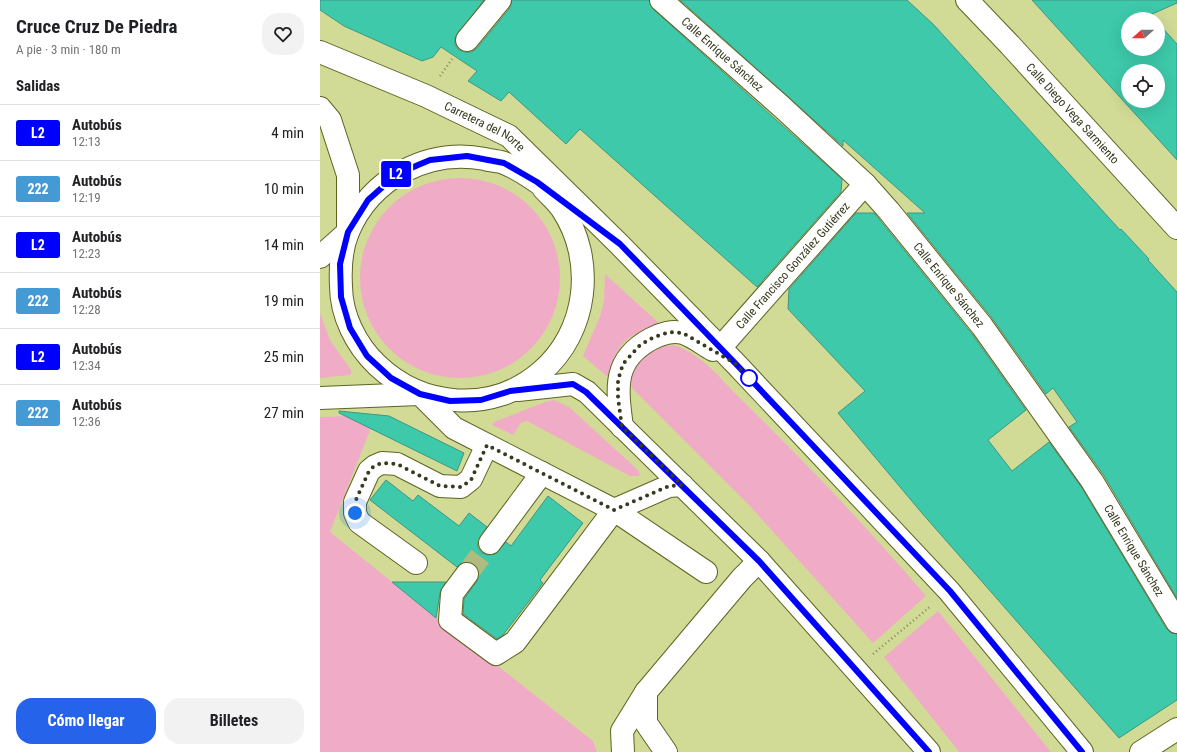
<!DOCTYPE html>
<html lang="es">
<head>
<meta charset="utf-8">
<style>
  body { margin:0; font-family:"Roboto Condensed",sans-serif; background:#f2f2f2; color:#202124; height:100vh; display:flex; flex-direction:column; font-size:15px; white-space:nowrap }
  * { box-sizing:border-box; margin:0 }
  p { font-size:13px; color:#757577 }
  .icon { flex:none; width:22px; height:22px; fill:none; stroke:currentColor; stroke-width:2; stroke-linecap:round; stroke-linejoin:round }
  .map { position:relative; flex:1; overflow:hidden }
  .sheet { display:flex; flex-direction:column; background:#fff; width:320px }
  .sheet>* { flex:none }
  .badge { padding:0 8px; border-radius:3px; font-size:14px; line-height:26px }
  .needle { width:26px; rotate:249deg }
  .tools { position:absolute; left:801px; top:12px; display:grid; gap:8px }
  .tools a { display:grid; place-items:center; width:44px; height:44px; border-radius:50%; background:#fff; box-shadow:0 4px 16px #0002; font-size:20px }
  .you { position:absolute; width:20px; height:20px; margin:-10px; border:3px solid #fff; border-radius:50%; background:#1a73e8; box-shadow:0 0 0 6px #1a73e833 }
  .map>.badge { position:absolute; translate:-50% -50%; box-shadow:0 0 0 2px #fff }
  h2 { padding:0 16px; font-size:15px; line-height:36px }
  .round { display:grid; place-items:center; flex:none; width:42px; height:42px; border-radius:16px; background:#f2f2f2 }
  .overview { display:flex; align-items:center; justify-content:space-between; height:68px; padding:0 16px }
  h1 { font-size:19px; font-weight:700; line-height:30px }
  .cta { display:flex; gap:8px; margin-top:auto; padding:8px 16px }
  .cta a { flex:1; height:46px; border-radius:16px; background:#2563eb; color:#fff; font-size:16px; font-weight:700; line-height:46px; text-align:center }
  .cta a+a { background:#f2f2f2; color:#202124 }
  ul { padding:0; list-style:none }
  li { display:flex; align-items:center; gap:12px; height:56px; padding:0 16px; border-top:1px solid #e0e0e0 }
  li div { flex:1 }
  li b { display:block; font-size:15px }
  li em { font-style:normal }
  li .badge { min-width:44px; font-weight:700; text-align:center }
  main { display:flex; flex:1; min-height:0 }
  .map>svg:first-child { display:block }
  .green { fill:#f0acc6 }
  .building { fill:#3dc9aa; stroke:#409681; fill-rule:evenodd }
  .lines { fill:none; stroke-linecap:round; stroke-linejoin:round }
  .minor-tunnel { stroke:#b2bb7e; stroke-width:22; stroke-dasharray:22 11; stroke-linecap:butt }
  .minor-casing { stroke:#5e6422; stroke-width:24 }
  .path { stroke:#858b5b; stroke-width:2.5; stroke-dasharray:1 3; stroke-linecap:butt }
  .minor { stroke:#fff; stroke-width:22 }
  .line-casing { stroke:#fff; stroke-width:9 }
  .line { stroke:#00f; stroke-width:6 }
  .walk { stroke:#373a1e; stroke-width:4; stroke-dasharray:0 7.2 }
  .stop-dot { fill:#fff; stroke:#00f; stroke-width:2 }
  .labels { text-anchor:middle; stroke-width:3; stroke-linejoin:round; paint-order:stroke }
  .street-label { font-size:12px; fill:#373a1e; stroke:#dee8a3 }
</style>
</head>
<body>
<main>
<section class="sheet">
<div class="overview"><div><h1>Cruce Cruz De Piedra</h1><p>A pie · 3 min · 180 m</p></div><a class="round"><svg class="icon" aria-label="heart" viewBox="0 0 24 24"><path d="M12 20l-8-8c-3-5 5-10 8-4 3-6 11-1 8 4z"/></svg></a></div>
<h2>Salidas</h2>
<ul>
<li><span class="badge" style="background:#00f;color:#fff">L2</span><div><b>Autobús</b><p>12:13</p></div><em>4 min</em></li>
<li><span class="badge" style="background:#449ad5;color:#fff">222</span><div><b>Autobús</b><p>12:19</p></div><em>10 min</em></li>
<li><span class="badge" style="background:#00f;color:#fff">L2</span><div><b>Autobús</b><p>12:23</p></div><em>14 min</em></li>
<li><span class="badge" style="background:#449ad5;color:#fff">222</span><div><b>Autobús</b><p>12:28</p></div><em>19 min</em></li>
<li><span class="badge" style="background:#00f;color:#fff">L2</span><div><b>Autobús</b><p>12:34</p></div><em>25 min</em></li>
<li><span class="badge" style="background:#449ad5;color:#fff">222</span><div><b>Autobús</b><p>12:36</p></div><em>27 min</em></li>
</ul>
<div class="cta"><a>Cómo llegar</a><a>Billetes</a></div>
</section>
<div class="map">
<svg width="857" height="752" viewBox="0 0 857 752">
  <rect width="100%" height="100%" fill="#d1db96"/>
  <!-- green -->
  <path class="green" d="M40 278a100 100 0 1 1 200 0a100 100 0 1 1-200 0Z
    M285 274 341 325C309 333 293 344 290 379L263 356 280 316 284 301Z
    M0 313 10 340 31 370V374L29 375 0 378Z
    M353 345C381 352 403 382 423 401 487 464 548 528 606 596L553 643 429 505 311 387C312 360 327 349 353 345Z
    M234 400 249 407 318 470 320 474 318 476H310L207 421 201 423 193 435 172 425 174 422 225 402Z
    M56 415 10 532 103 607 273 741 277 752H0V417Z
    M618 611 731 752H639L564 657Z"/>
  <!-- building -->
  <path class="building" d="M0 0H164L135 38V45L139 50 145 52H152L157 48 190 8 192 0H329L333 9 522 179 521 192 437 287 260 129 246 144 189 92 181 101 148 81 157 71 121 47 113 57 102 61 24 26 0 10Z
    M360 0H587L614 25 800 230 801 229 829 259 828 260 857 292V598L783 474 749 427 757 422 733 388 726 394 672 318 587 213H605L523 140V146Z
    M712 0H857V3L830 15 834 19H808V49H838V23L857 44V160ZM808 71H838V101H808Z
    M536 213H554L559 219 652 334 706 410 668 440 692 471 729 442 762 488 846 628 851 633 857 634V700L799 738 601 512 518 413 545 391 468 309 469 289Z
    M19 411 69 416 144 453 137 471 19 413Z
    M66 480 93 501 98 495 139 526 149 513 167 527 158 542V548L162 553 168 555 175 554 186 542 191 546 228 496 263 523 220 580 223 583 183 635 177 639 143 614 144 599 157 581 159 575 158 569 154 564 148 562 142 563 137 567 50 500Z
    M72 582H126L120 593 116 618Z"/>
  <g class="lines">
    <!-- minor-tunnel -->
    <path class="minor-tunnel" d="M147 574 170 543"/>
    <defs>
      <g id="minor">
        <path id="s1" d="M341 0 463 108 545 184 569 211 662 326 772 481 857 622"/>
        <path id="s2" d="M647 0 690 45 857 228"/>
        <path d="M147 40 180 0"/>
        <path id="s3" d="M0 52 106 96 189 136 299 244 416 364 629 591 762 752"/>
        <path d="M0 108 10 120 28 175V231"/>
        <path d="M223 188C229 195 237 201 242 209 276 260 268 332 221 372 172 414 102 408 57 365 36 345 21 315 21 286 20 268 21 249 28 232 51 178 108 148 165 159 171 161 179 161 184 163 202 170 219 183 234 194"/>
        <path d="M0 257 28 232"/>
        <path id="s4" d="M400 348 545 184"/>
        <path d="M198 390 253 384 267 392 439 561 609 752"/>
        <path d="M100 394 134 428 294 510 349 486 362 485"/>
        <path d="M0 398 99 394"/>
        <path d="M302 427C297 389 292 360 331 339 340 334 353 330 363 333 373 336 384 345 393 350"/>
        <path d="M170 543 222 473"/>
        <path d="M96 563 39 522 35 513V502L49 471 55 466 62 463 77 464 120 486 141 487 151 479 167 445"/>
        <path d="M147 574 132 594 130 620 176 654 195 642 294 510 386 572"/>
        <path d="M303 752 302 731 326 692"/>
        <path d="M346 752 326 723V692L422 578 439 561"/>
        <path d="M821 752 857 729"/>
      </g>
    </defs>
    <!-- minor casing -->
    <use href="#minor" class="minor-casing"/>
    <!-- path -->
    <path class="path" d="M120 76 132 59
      M553 654 611 606"/>
    <!-- minor -->
    <use href="#minor" class="minor"/>
  </g>
  <g class="lines">
    <defs>
      <path id="line" d="M609 752 439 561 266 392 253 384 190 391 161 400 130 401 100 394 71 378 47 356 30 328 21 297 20 264 28 232 48 200 76 175 98 165 110 160 147 156 184 163 217 182 300 244 416 364 630 591 762 752"/>
    </defs>
    <!-- line casing -->
    <use href="#line" class="line-casing"/>
    <!-- line -->
    <use href="#line" class="line"/>
    <!-- walk -->
    <path class="walk" d="M35 513V502L49 471 54 466 62 463 77 464 120 486 141 487 151 480 167 445 294 510 349 486 362 485 302 427 298 398V380L303 364 320 345 334 337 350 332 363 333 416 364 429 378"/>
  </g>
  <!-- markers -->
  <circle class="stop-dot" cx="429" cy="378" r="8"/>
  <g class="labels">
    <!-- street labels -->
    <g class="street-label">
      <text dy="4" stroke="none"><textPath href="#s1" startOffset="82">Calle Enrique Sánchez</textPath></text>
      <text dy="4" stroke="none"><textPath href="#s2" startOffset="155">Calle Diego Vega Sarmiento</textPath></text>
      <text dy="4" stroke="none"><textPath href="#s3" startOffset="181">Carretera del Norte</textPath></text>
      <text dy="4" stroke="none"><textPath href="#s4" startOffset="110">Calle Francisco González Gutiérrez</textPath></text>
      <text dy="4" stroke="none"><textPath href="#s1" startOffset="406">Calle Enrique Sánchez</textPath></text>
      <text dy="4" stroke="none"><textPath href="#s1" startOffset="730">Calle Enrique Sánchez</textPath></text>
    </g>
  </g>
</svg>
<div class="tools">
<a><svg class="needle" viewBox="-14 -14 28 28"><path d="M0-13l5 13h-10z" fill="#e53935"/><path d="M0 13l5-13h-10z" fill="#757577"/></svg></a>
<a><svg class="icon" aria-label="locate" viewBox="0 0 24 24"><circle cx="12" cy="12" r="6"/><path d="M12 2v4M12 18v4M2 12h4M18 12h4"/></svg></a>
</div>
<div class="you" style="left:35px;top:513px"></div>
<b class="badge" style="left:76px;top:174px;background:#00f;color:#fff">L2</b>
</div>
</main>
</body>
</html>
